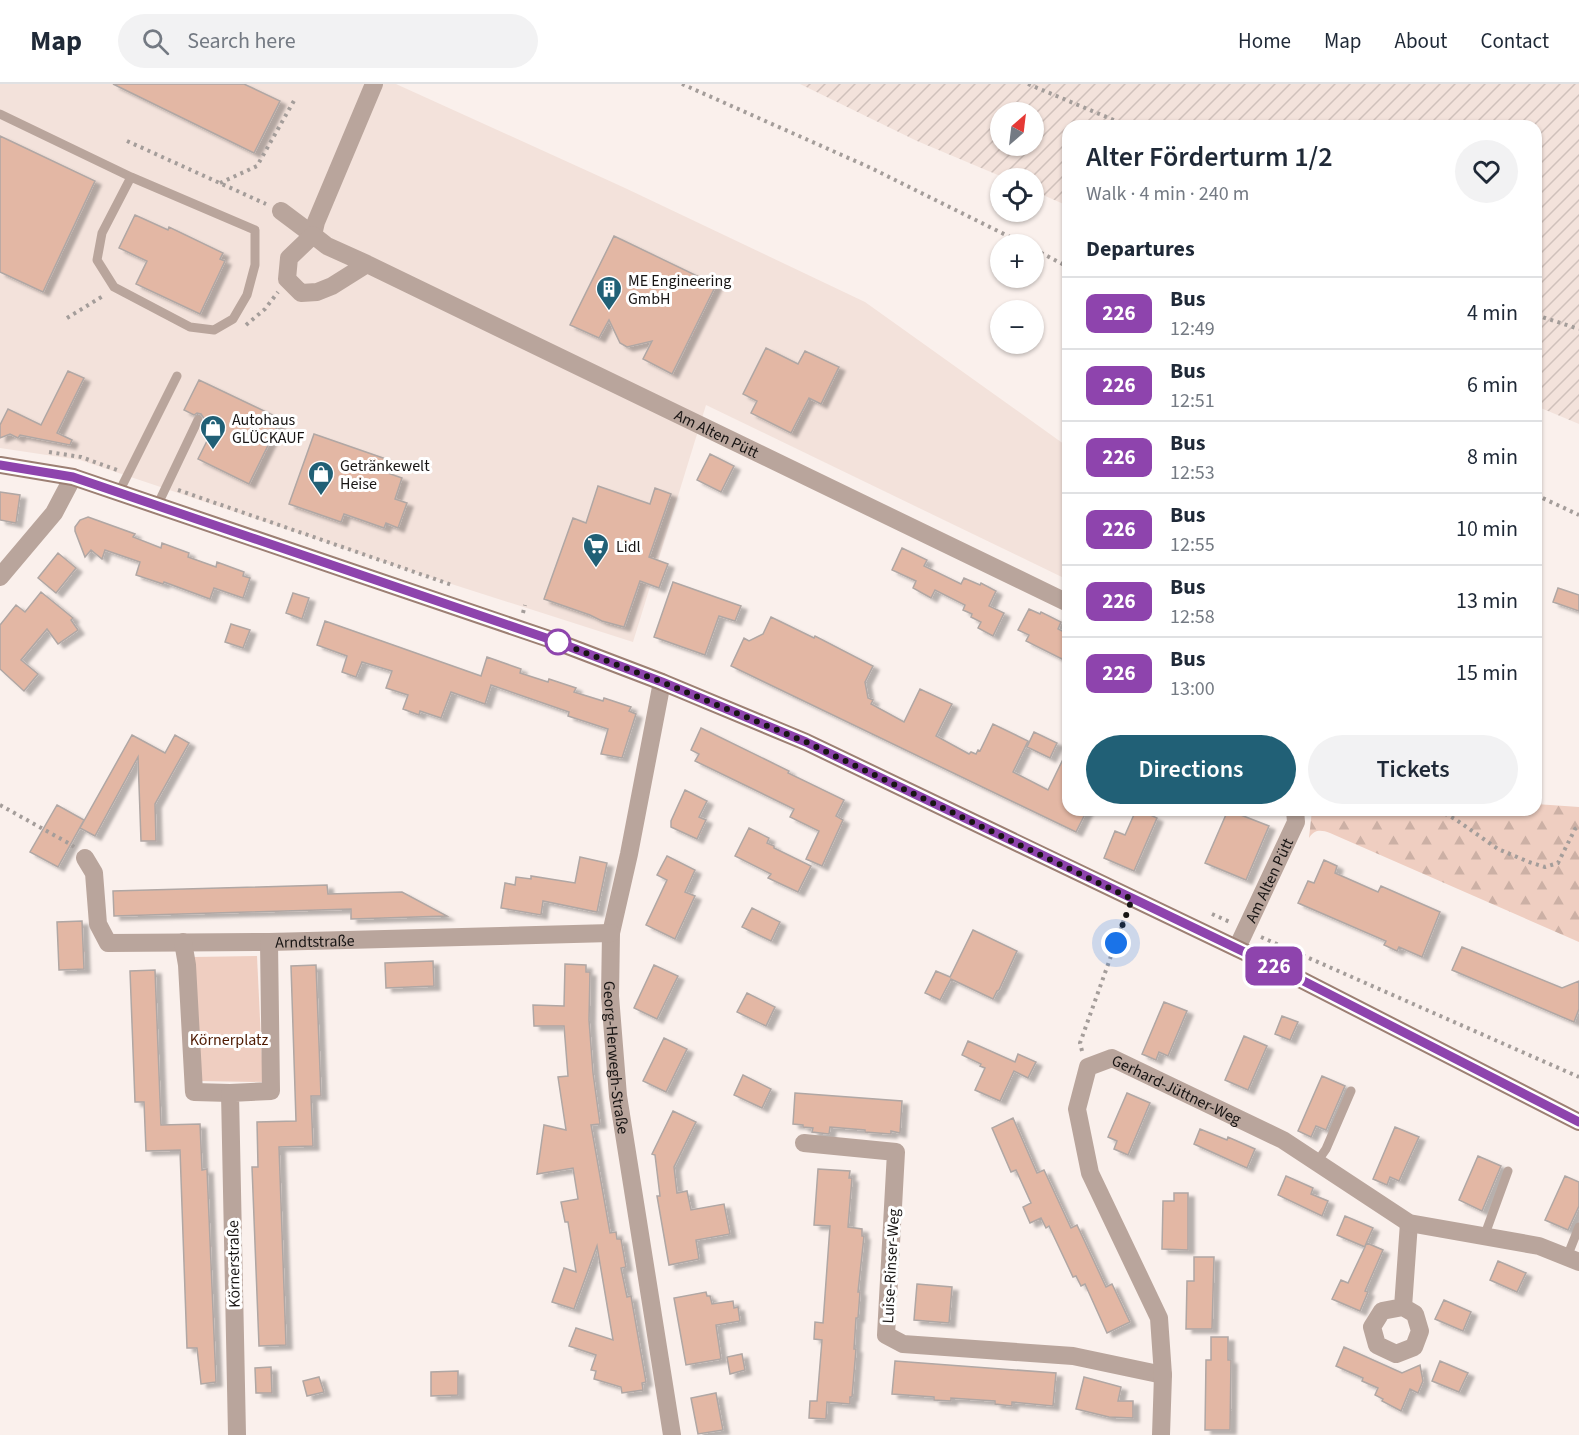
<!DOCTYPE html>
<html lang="en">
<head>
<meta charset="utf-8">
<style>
  body { margin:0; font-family:"Source Sans 3",sans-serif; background:#f2f2f3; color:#1f2937; height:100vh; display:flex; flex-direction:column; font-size:22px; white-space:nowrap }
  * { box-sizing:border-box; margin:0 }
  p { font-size:20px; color:#747a83 }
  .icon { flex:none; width:33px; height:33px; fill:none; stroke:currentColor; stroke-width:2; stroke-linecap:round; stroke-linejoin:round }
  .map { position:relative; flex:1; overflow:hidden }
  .sheet { position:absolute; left:1062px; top:36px; width:480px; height:696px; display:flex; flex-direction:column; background:#fff; border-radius:18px; box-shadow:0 2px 4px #0004 }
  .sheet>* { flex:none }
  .badge { padding:0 12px; border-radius:9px; font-size:21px; line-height:39px }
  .needle { width:39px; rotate:28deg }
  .controls { position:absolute; left:990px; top:18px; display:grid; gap:12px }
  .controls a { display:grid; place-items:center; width:54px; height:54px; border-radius:50%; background:#fff; box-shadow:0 2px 4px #0004; font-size:30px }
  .you { position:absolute; width:30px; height:30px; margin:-15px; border:4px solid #fff; border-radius:50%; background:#1a73e8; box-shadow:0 0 0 9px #1a73e833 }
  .map>.badge { position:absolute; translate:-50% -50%; box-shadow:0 0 0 3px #fff }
  h2 { padding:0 24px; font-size:22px; line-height:54px }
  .round { display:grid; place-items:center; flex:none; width:63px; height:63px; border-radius:32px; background:#f2f2f3 }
  .summary { display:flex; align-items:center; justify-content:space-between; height:102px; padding:0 24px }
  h1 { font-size:28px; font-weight:600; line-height:45px }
  .cta { display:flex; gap:12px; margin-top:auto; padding:12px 24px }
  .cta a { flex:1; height:69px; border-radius:36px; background:#216076; color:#fff; font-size:24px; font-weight:600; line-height:69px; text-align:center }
  .cta a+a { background:#f2f2f3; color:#1f2937 }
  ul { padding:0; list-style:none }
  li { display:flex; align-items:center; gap:18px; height:72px; padding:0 24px; border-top:2px solid #e0e1e3 }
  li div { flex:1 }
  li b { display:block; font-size:22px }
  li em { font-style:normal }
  li .badge { min-width:66px; font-weight:700; text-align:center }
  header { display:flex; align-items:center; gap:36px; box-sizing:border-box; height:84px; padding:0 30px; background:#fff; border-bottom:2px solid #e0e1e3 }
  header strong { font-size:28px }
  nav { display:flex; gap:33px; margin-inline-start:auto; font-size:21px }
  .search { width:420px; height:54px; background:#f2f2f3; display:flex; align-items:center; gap:15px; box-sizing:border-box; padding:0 21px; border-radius:33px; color:#747a83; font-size:22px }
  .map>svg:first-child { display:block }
  .built { fill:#f3e2db }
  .industrial { fill:url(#industrial-furrows); fill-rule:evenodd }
  .green { fill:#efcec1 }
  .forest { fill:url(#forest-firs) }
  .building { fill:#e3b7a4; stroke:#b0a7a4; stroke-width:1.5; filter:url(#shadow) }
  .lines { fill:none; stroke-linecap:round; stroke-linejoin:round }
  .path { stroke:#a49d9a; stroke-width:4; stroke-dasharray:3 4.5; stroke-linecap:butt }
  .service { stroke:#b9a59c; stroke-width:9 }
  .minor { stroke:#b9a59c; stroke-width:18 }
  .secondary { stroke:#9c7f73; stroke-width:18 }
  .line-casing { stroke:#fff; stroke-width:14 }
  .line { stroke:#8e44ad; stroke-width:9 }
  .walk { stroke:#181514; stroke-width:6; stroke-dasharray:0 10.8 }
  .stop-dot { fill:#fff; stroke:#8e44ad; stroke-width:3 }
  .labels { text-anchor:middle; stroke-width:6; stroke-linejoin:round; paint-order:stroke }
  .poi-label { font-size:16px; fill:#181514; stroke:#fff; text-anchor:start }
  .street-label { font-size:16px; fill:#181514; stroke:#fff }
  .park-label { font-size:16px; fill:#4e1900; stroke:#fff }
</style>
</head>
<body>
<header>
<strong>Map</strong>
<div class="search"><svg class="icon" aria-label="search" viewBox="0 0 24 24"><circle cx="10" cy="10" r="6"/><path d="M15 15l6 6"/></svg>Search here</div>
<nav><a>Home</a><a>Map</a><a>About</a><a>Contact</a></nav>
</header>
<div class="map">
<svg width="1579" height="1351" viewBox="0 0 1579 1351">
  <defs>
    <pattern id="industrial-furrows" width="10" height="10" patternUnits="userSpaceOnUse" patternTransform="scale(1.5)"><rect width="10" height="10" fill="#f3e2db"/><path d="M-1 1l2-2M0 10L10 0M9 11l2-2" fill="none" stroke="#d0c1bb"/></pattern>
    <pattern id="forest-firs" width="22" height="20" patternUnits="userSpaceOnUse" patternTransform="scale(1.5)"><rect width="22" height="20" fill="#efcec1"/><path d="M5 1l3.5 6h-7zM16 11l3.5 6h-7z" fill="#ccb0a5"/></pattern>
    <filter id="shadow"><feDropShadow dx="6" dy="4" stdDeviation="1.5" flood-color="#0004"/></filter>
  </defs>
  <rect width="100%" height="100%" fill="#faf0ec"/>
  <!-- built -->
  <path class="built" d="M0 0H396L625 104 865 218 1068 363V496L706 321 633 558 414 488 80 376 0 364Z"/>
  <!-- industrial -->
  <path class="industrial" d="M800 0H1579V340L1536 322V42H1068V122L1034 107V94H1005L917 57ZM1000 28H1034V62H1000Z"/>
  <!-- green -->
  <path class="green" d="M257 872 263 998 199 997 193 873Z"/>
  <!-- forest -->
  <path class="forest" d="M1536 720 1579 723V858L1330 749C1321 746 1315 745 1309 754L1312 726H1536Z"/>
  <!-- building -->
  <path class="building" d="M113 0H244L280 17 254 69Z
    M0 52 95 97 43 208 0 188Z
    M135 131 168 146 169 143 223 169 220 175 225 177 200 230 136 200 147 177 119 164Z
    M614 152 716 201 672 290 643 275 652 257 627 263 620 259 609 236 599 254 570 241Z
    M766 264 798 280 805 267 839 283 821 320 809 314 791 349 751 329 757 317 743 310Z
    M68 287 84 294 57 349 72 356 70 361 20 351 18 354 10 350 0 354V341L8 325 41 341Z
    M199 296 281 335 249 400 198 375 215 341 205 336 201 330 197 329 194 331 184 326Z
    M314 350 386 375 382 387 402 394 395 415 407 419 398 444 386 439 384 444 344 430 341 438 289 420Z
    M710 370 734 382 721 408 697 396Z
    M598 402 650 420 655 404 671 410 649 473 668 480 659 504 640 497 624 543 602 537 590 531 544 515 573 434 586 439Z
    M0 408 20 411 16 439 0 436Z
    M88 433 135 450 133 453 161 464 162 459 189 469 188 473 216 483 217 478 244 488 243 492 250 494 243 514 214 504 210 515 164 498 163 500 136 491 140 478 105 466 102 475 91 466 85 473 75 447V443L80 436Z
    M902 464 927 476 924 482 961 500 964 494 980 501 981 499 996 507 989 522 1004 529 993 552 978 544 981 538 971 533 972 530 963 526 965 521 935 506 931 514 913 504 916 497 892 486Z
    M58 469 76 484 56 509 38 494Z
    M673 498 741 522 735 537 719 532 705 571 654 553Z
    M1558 504 1579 511V527L1553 518Z
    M41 508 73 534 71 536 78 546 58 560 47 545 21 576 38 590 24 607 0 585V541L16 521 25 528Z
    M293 509 309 514 302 535 286 529Z
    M1029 525 1040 530 1041 528 1061 538 1058 545 1068 550V562L1062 575 1026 557 1029 551 1018 546Z
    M771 533 814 554 815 552 873 582 865 598 868 614 873 616 871 620 904 638 920 605 952 620 936 652 969 670 971 668 976 670 978 666 980 667 993 640 1028 657 1013 688 1048 706 1068 665V726H1087L1076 748 731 582 744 554 749 557 763 550Z
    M325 537 481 592 487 573 521 585 520 589 548 598 549 595 576 604 574 608 603 617 604 614 631 623 629 627 636 630 622 674 601 670 608 645 568 632 569 628 491 601 485 620 451 608 441 634 420 627 419 631 403 625 408 611 386 604 392 587 362 578 356 593 342 588 347 572 317 561Z
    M231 540 250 546 243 564 225 558Z
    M701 644 789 687 788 689 844 716 836 732 843 736 822 782 806 775 819 747 790 733 794 725 695 677 699 670 691 666Z
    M1034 648 1057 659 1050 674 1027 663Z
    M132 651 165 669 175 651 189 659 155 720 156 757H141L138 673 95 752 80 744Z
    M685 706 707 717 699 733 706 736 697 755 671 743V737Z
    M57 721 84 736 58 783 30 768Z
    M1136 726H1140L1157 734 1134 787 1104 774 1115 747 1125 751Z
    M1228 726 1269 742 1246 796 1205 779Z
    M749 744 769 754 767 759 774 762V764L811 782 798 808 768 794 771 790 735 772Z
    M667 772 695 786 685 808 695 812 675 855 646 841 667 796 657 791Z
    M580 773 607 779 597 828 543 817 541 831 501 824 505 799 515 801 516 793 531 795V792L575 799Z
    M1324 776 1337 782 1335 789 1378 808 1381 802 1440 828 1422 873 1399 863 1397 867 1384 861 1386 857 1298 819 1308 797 1314 799Z
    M327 801 328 810 402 808 447 832 351 835V825L114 832 113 807Z
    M752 824 780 838 771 857 742 843Z
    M82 837 84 885 59 886 57 838Z
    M973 846 1017 867 999 906 997 907 993 915 951 895 940 916 925 909 936 887 950 893Z
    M1462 863 1562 904 1579 897V925L1574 938 1452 886Z
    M433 877 434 902 386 904 385 879Z
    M565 880 586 881V888H590L589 936 593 989 600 1040 591 1041 610 1149 616 1148 617 1155H621L626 1183 621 1184 627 1213 631 1212 646 1298 642 1299 643 1306 622 1309 621 1303 594 1295 596 1287 591 1286 596 1271 569 1262 576 1244 613 1256 597 1162 574 1225 552 1218 564 1184 576 1188 568 1138H565L561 1118 578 1115 573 1084 537 1090 544 1041 566 1046 558 993 568 992 564 942H534L533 921 564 922Z
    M316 881 321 1012H311L313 1062 279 1063 286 1261 259 1262 252 1083H258L257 1038 296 1037 291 882Z
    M654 881 678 892 657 935 634 924Z
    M155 886 161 1041 200 1040 202 1086 207 1085 216 1298 201 1300 197 1264H187L180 1066 146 1067 144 1018H135L130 887Z
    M747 909 775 923 766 942 737 928Z
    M1164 918 1187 927 1168 972 1159 968 1156 976 1142 970Z
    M1282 932 1298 938 1290 956 1275 950Z
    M1244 952 1267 962 1248 1006 1225 996Z
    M664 954 687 965 666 1008 643 997Z
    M968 957 1015 978 1018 970 1036 978 1028 994 1014 987 1000 1017 975 1006 985 984 980 982 981 980 962 971Z
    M743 991 771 1005 762 1024 734 1011Z
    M1322 992 1345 1002 1326 1046 1316 1042 1311 1053 1298 1047Z
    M795 1009 902 1017 900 1049 891 1047V1050L865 1048V1046L830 1043 829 1050 812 1048 813 1044 803 1043V1041L793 1040Z
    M1127 1009 1150 1019 1128 1071 1114 1065 1117 1057 1108 1053Z
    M673 1027 696 1038 674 1083 677 1109 687 1107 691 1126 724 1120 730 1150 696 1156 699 1175 669 1181 657 1112H660L655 1071 652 1070Z
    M1013 1034 1037 1089 1044 1086 1071 1144 1077 1141 1106 1203 1112 1200 1130 1238 1107 1249 1085 1200 1081 1202 1076 1192 1073 1193 1049 1142 1046 1144 1041 1134 1030 1139 1023 1123 1031 1119 1016 1086 1011 1088 992 1044Z
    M1395 1043 1419 1053 1399 1097 1390 1093 1387 1101 1373 1095Z
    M1200 1045 1227 1056 1228 1053 1255 1065 1247 1084 1194 1060Z
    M1478 1072 1501 1082 1482 1127 1459 1116Z
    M818 1085 850 1087 849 1094H852L848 1143 862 1145V1152H864L858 1208H860L858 1234H856L854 1265H856L852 1313H850V1320L827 1318 826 1335 809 1334 810 1317H817L822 1256 814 1255 815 1238 823 1239 830 1142 814 1141Z
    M1286 1092 1313 1104 1311 1110 1328 1117 1322 1132 1278 1111Z
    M1565 1092 1579 1098V1122L1568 1146 1545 1136Z
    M1174 1109H1188V1166L1162 1165 1163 1117H1174Z
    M1345 1132 1373 1144 1365 1162 1367 1159 1383 1166 1365 1207 1368 1208 1360 1227 1332 1215 1341 1196 1348 1199 1365 1163 1337 1151Z
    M1194 1173H1214L1212 1245H1186L1187 1197H1194Z
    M1498 1177 1526 1189 1517 1208 1490 1196Z
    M917 1200 952 1203 949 1239 914 1236Z
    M706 1208 707 1212H710L712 1220 733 1217 734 1224 738 1223 740 1237 716 1241 721 1275 686 1281 674 1214Z
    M1444 1216 1471 1228 1463 1247 1435 1235Z
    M1211 1253H1228V1276H1231L1230 1346H1205L1206 1276H1211Z
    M1344 1263 1402 1289 1420 1281 1423 1297 1418 1309 1410 1305 1401 1327 1382 1317 1383 1315 1375 1311 1378 1304 1362 1297 1363 1294 1336 1282Z
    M742 1270 745 1286 730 1290 727 1273Z
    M895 1277 1056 1289 1053 1322 1012 1318V1322L995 1320V1317L951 1314V1317L934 1316V1313L892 1310Z
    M1440 1277 1468 1289 1459 1308 1432 1297Z
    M271 1283 272 1309H256L255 1284Z
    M458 1287V1311L431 1312V1288Z
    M319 1293 324 1308 307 1312 303 1297Z
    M1084 1293 1121 1303 1118 1317H1133V1334L1109 1333 1076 1325Z
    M716 1309 723 1346 698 1350 691 1314Z"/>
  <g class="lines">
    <!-- path -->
    <path class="path" d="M682 0 871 84 1024 160
      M1028 0 1128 42
      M127 57 266 120
      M220 99 257 82 295 15
      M1034 165 1068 183
      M1536 231 1579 245
      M67 234 103 212H105
      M246 241 265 225 278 208
      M49 368 81 373 117 386
      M178 406 452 501
      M1536 411 1579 431
      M523 529 525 521
      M0 721 70 760 74 763
      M1438 726 1455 735 1498 765 1529 778 1545 783 1558 779 1575 745 1579 742
      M1212 830 1230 838
      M1261 853 1579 993
      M1082 967 1080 959 1126 830"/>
    <!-- service -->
    <path class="service" d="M0 30 131 93 255 146V181L247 211 233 235 214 246 190 243 114 203 97 176 102 149 131 93
      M119 408 177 292
      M157 422 198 336
      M1317 1078 1326 1065 1351 1007
      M1484 1153 1508 1087
      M1567 1173 1579 1143"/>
    <!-- minor -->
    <g class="minor">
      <path d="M281 127 313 151 316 138 374 0"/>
      <path id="s1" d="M367 180 332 202 317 208 301 209 287 195 289 174 313 151 327 162 367 180 1068 519"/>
      <path d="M0 493 54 429 73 393"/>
      <path id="s2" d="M662 598 629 770 611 849 610 912 618 1012 672 1351"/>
      <path id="s3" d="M85 774 94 789 98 840 108 859 269 858 611 849"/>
      <path d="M183 858 187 881 194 1008 230 1009"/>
      <path id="s4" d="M1237 864 1296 738 1295 726"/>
      <path d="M804 1059 896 1068 886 1251 903 1260 1073 1272 1163 1291"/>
      <path d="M1403 1223 1415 1230 1420 1247 1414 1263 1396 1270 1377 1261 1372 1243 1382 1227 1403 1223 1409 1139"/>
      <path d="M237 1351 230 1009 271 1007 269 858"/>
      <path id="s5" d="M1161 1351 1163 1291 1159 1234 1090 1089 1077 1025 1088 983 1112 974 1283 1056 1409 1139 1539 1162 1579 1178"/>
    </g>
    <!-- secondary -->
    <path class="secondary" d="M0 381 73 393 552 556 662 598 806 658 1284 887 1579 1038"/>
  </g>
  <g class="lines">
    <defs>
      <path id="line" d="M0 381 73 393 552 556 662 598 806 658 1284 887 1579 1038"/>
    </defs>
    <!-- line casing -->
    <use href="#line" class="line-casing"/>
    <!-- line -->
    <use href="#line" class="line"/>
    <!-- walk -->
    <path class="walk" d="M558 558 552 556 662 598 806 658 1132 815 1116 859"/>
  </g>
  <!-- icons -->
  <defs>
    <symbol id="building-pin" viewBox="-11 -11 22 30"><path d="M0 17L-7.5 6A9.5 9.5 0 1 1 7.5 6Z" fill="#216076" stroke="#fff"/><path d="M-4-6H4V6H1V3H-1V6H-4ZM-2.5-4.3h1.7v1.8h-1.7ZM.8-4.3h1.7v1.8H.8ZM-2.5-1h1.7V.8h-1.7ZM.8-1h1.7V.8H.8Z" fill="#fff"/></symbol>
    <symbol id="shop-pin" viewBox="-11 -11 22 30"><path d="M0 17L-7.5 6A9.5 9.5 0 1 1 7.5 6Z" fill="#216076" stroke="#fff"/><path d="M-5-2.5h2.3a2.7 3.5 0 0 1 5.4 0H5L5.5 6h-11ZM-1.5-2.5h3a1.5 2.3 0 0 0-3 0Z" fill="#fff"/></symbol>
    <symbol id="supermarket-pin" viewBox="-11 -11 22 30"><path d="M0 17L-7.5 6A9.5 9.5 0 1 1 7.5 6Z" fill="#216076" stroke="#fff"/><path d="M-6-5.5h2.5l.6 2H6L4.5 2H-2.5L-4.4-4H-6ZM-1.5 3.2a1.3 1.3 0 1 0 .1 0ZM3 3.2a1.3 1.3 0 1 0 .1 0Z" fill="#fff"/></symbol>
  </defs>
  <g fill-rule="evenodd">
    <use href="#building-pin" x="594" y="190" width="30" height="40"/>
    <use href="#shop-pin" x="198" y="329" width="30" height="40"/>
    <use href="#shop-pin" x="306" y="375" width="30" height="40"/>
    <use href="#supermarket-pin" x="581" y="447" width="30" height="40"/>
  </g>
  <!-- markers -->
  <circle class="stop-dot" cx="558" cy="558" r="12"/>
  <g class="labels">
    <!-- poi labels -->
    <g class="poi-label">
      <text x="628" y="202">ME Engineering<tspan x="628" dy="18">GmbH</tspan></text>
      <text x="232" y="341">Autohaus<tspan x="232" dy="18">GLÜCKAUF</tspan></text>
      <text x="340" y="387">Getränkewelt<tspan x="340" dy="18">Heise</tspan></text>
      <text x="616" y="468">Lidl</text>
    </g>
    <!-- street labels -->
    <g class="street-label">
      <text dy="6" stroke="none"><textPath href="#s1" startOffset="598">Am Alten Pütt</textPath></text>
      <text dy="6" stroke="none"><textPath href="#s4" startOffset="75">Am Alten Pütt</textPath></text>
      <text dy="6" stroke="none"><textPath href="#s3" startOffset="297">Arndtstraße</textPath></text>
      <text dy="6" stroke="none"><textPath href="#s2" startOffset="381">Georg-Herwegh-Straße</textPath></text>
      <text dy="6" stroke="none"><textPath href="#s5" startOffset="484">Gerhard-Jüttner-Weg</textPath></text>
      <text transform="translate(233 1180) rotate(-91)" y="6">Körnerstraße</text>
      <text transform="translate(890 1182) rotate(-87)" y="6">Luise-Rinser-Weg</text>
    </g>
    <!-- park labels -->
    <g class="park-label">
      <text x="229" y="961">Körnerplatz</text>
    </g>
  </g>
</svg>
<div class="controls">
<a><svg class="needle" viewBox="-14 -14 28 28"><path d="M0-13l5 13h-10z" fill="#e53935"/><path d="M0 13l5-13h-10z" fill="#747a83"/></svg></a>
<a><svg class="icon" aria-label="locate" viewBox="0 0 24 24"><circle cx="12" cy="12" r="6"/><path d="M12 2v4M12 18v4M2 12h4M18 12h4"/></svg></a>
<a>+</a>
<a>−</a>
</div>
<div class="you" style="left:1116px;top:859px"></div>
<b class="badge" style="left:1274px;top:882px;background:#8e44ad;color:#fff">226</b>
<section class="sheet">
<div class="summary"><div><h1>Alter Förderturm 1/2</h1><p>Walk · 4 min · 240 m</p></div><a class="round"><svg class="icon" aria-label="heart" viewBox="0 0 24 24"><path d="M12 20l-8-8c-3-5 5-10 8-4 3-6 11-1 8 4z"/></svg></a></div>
<h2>Departures</h2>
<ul>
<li><span class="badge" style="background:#8e44ad;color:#fff">226</span><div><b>Bus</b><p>12:49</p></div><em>4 min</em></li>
<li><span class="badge" style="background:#8e44ad;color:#fff">226</span><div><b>Bus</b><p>12:51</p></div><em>6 min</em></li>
<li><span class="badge" style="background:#8e44ad;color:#fff">226</span><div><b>Bus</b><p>12:53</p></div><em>8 min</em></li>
<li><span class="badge" style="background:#8e44ad;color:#fff">226</span><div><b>Bus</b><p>12:55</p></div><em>10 min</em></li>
<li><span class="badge" style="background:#8e44ad;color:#fff">226</span><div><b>Bus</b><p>12:58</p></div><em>13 min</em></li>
<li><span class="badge" style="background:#8e44ad;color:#fff">226</span><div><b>Bus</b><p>13:00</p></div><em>15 min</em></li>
</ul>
<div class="cta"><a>Directions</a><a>Tickets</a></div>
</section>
</div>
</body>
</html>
